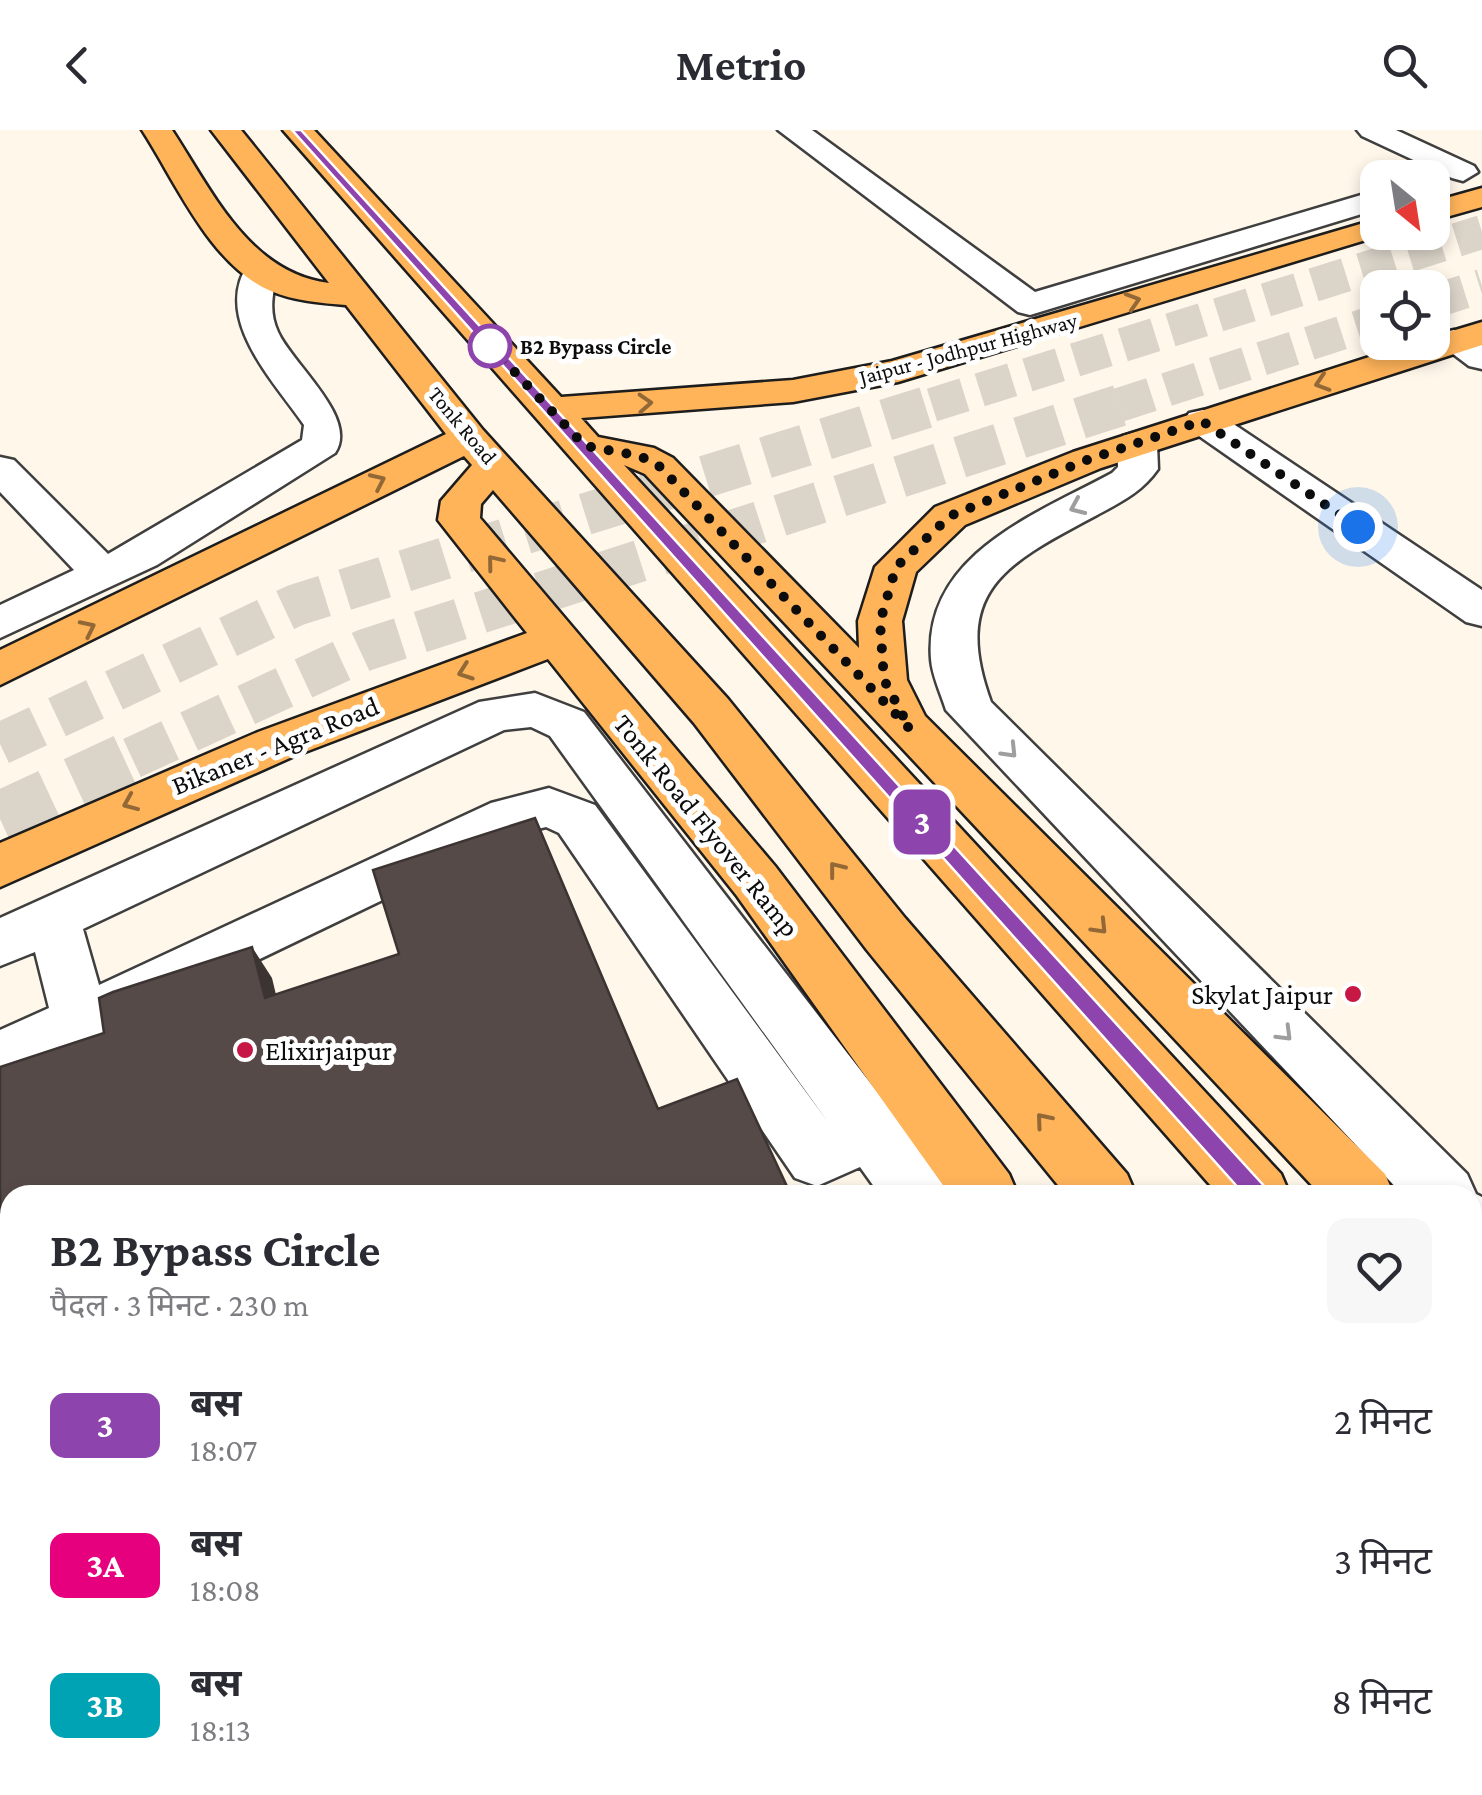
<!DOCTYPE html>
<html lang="hi">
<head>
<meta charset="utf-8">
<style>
  body { margin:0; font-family:"Crimson Pro","Noto Sans Devanagari",serif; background:#f7f7f7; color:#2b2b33; height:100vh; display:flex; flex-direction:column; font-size:38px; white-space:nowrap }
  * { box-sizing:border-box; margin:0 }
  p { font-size:32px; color:#7c7c81 }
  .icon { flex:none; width:55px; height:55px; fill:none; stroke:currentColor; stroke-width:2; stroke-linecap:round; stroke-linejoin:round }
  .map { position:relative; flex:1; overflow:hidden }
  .panel { position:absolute; left:0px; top:1055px; width:1482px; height:610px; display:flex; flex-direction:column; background:#fff; border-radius:30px 30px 0 0; box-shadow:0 5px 15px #0003 }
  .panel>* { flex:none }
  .badge { padding:0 20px; border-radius:15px; font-size:35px; line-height:65px }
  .needle { width:65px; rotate:150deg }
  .tools { position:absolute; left:1360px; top:30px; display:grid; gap:20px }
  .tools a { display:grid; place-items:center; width:90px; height:90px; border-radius:20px; background:#fff; box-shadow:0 5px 15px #0003; font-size:50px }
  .you { position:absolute; width:50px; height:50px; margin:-25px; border:8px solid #fff; border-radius:50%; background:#1a73e8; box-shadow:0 0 0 15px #1a73e833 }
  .map>.badge { position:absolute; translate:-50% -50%; box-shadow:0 0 0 5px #fff }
  .round { display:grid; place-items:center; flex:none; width:105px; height:105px; border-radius:20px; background:#f7f7f7 }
  .summary { display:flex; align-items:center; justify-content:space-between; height:170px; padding:0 50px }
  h1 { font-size:48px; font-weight:700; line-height:75px }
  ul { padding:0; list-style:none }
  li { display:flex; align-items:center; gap:30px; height:140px; padding:0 50px }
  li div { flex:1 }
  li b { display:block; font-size:38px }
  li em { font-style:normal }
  li .badge { min-width:110px; font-weight:700; text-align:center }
  header { display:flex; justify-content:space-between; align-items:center; height:130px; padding:0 50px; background:#fff; font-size:45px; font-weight:700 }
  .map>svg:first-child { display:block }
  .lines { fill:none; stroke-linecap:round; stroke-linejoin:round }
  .major-tunnel-far2 { stroke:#dbd4c9; stroke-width:34; stroke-dasharray:34 16; stroke-linecap:butt }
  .major-tunnel-far1 { stroke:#dbd4c9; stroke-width:42; stroke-dasharray:42 21; stroke-linecap:butt }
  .major-tunnel { stroke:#dbd4c9; stroke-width:55; stroke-dasharray:55 28; stroke-linecap:butt }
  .minor-casing { stroke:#3f3f3f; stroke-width:5 }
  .major-casing { stroke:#1d1d1d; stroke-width:5 }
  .minor { fill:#fff; fill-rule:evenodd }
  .major { fill:#ffb45a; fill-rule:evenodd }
  .shaded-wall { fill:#3c3432 }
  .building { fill:#554a47; stroke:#3c3432; stroke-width:2.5 }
  .oneway { stroke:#926837 }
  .oneway2 { stroke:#9e9e9e }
  .line { fill:#8e44ad; stroke:#fff; stroke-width:2.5 }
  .walk { stroke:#0c0c0c; stroke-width:10; stroke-dasharray:0 18 }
  .stop-dot { fill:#fff; stroke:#8e44ad; stroke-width:5 }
  .poi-dot { fill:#c71845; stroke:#fff; stroke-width:4 }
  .labels { text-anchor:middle; stroke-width:10; stroke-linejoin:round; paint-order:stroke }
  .far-stop-label { font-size:22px; font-weight:bold; fill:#0c0c0c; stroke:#fff; text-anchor:start }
  .far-street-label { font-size:22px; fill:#0c0c0c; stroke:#fff }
  .street-label { font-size:28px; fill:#0c0c0c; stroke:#fff }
  .poi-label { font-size:28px; fill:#0c0c0c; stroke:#fff; text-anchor:end }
</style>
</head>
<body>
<header><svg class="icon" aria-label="back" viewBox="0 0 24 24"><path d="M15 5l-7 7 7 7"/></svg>Metrio<svg class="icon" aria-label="search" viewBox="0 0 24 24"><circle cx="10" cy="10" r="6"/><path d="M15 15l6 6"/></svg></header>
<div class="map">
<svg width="1482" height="1665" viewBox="0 0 1482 1665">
  <rect width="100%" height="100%" fill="#fff7ea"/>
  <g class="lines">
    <!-- major-tunnel-far2 -->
    <path class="major-tunnel-far2" d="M1432 172 1482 156
      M932 275 1482 102
      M1119 275 1378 191"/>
    <!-- major-tunnel-far1 -->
    <path class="major-tunnel-far1" d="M0 614 296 475 940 273
      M132 628 365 520 1127 273"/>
    <!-- major-tunnel -->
    <path class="major-tunnel" d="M0 689 138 625"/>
    <defs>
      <path id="minor" d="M778 0H812L1035 162 1378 60V79L1030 185 1018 182Z
        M1357 0H1396L1474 36 1478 42 1463 51 1452 48 1362 6Z
        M261 130 273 133 278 140C273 162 268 181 278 202 293 235 359 288 335 323L157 435 0 508V475L74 440 0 362V327L14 330 108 424 302 310 304 295C274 251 211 188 249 133Z
        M1454 200 1482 213V239L1469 236 1436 211 1441 203Z
        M1203 280 1217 283 1482 460V496L1466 492 1189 299 1184 291 1189 283Z
        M1137 302 1151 306 1157 314 1158 339C1142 362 1121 372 1097 385 1007 433 950 460 991 572L1467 1044 1476 1064 1482 1067V1134L1472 1130V1065H1403L946 580C941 564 932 545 931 529 923 425 1036 384 1112 343L1118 337 1117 314 1123 306Z
        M535 563 584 582 892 981 939 1044 948 1065H880L860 1037 817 1056 795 1048 559 703 546 697 522 703 0 954V900L49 878 35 822 0 836V788L479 572ZM531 597 550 606 828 992 595 675 549 658 491 673 99 855 83 799 504 600Z
        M10 1518V1596L0 1600V1522Z
        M1195 1655H1275L1278 1665H1198Z"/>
      <path id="major" d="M142 0H172C212 61 249 143 329 153L211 0H241L483 300 728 569 905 788 1127 1044 1136 1065H1066L867 820 694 593 493 360 481 374 480 388 775 736 1009 1044 1018 1065H950L737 766 548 529 292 627 0 757V713L258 602 527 503 438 390 441 371 472 335 464 326 0 555V520L446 304 346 175C321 173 294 171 271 161 210 135 176 52 142 0Z
        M283 0H314L561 267 793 250 892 231 1367 92 1378 89V102H1392L898 252 793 272 581 288 598 307 654 318 673 328 859 518 858 491 875 437 935 377 1073 322 1416 212H1432V207L1482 192V215L1101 338 965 395 916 442 902 491 907 550 925 586 1385 1044 1394 1065H1321L645 344 624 335 1281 1044 1290 1065H1219Z
        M1482 58V77L1432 91V72Z
        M1472 1143 1482 1147V1219L1472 1215Z
        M1472 1267 1482 1271V1347L1472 1343Z
        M1472 1469 1482 1473V1556L1472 1552Z
        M1472 1624 1482 1633V1665H1414L1411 1655H1472Z
        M1296 1655H1376L1379 1665H1299Z"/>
    </defs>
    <!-- minor casing -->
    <use href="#minor" class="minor-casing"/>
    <!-- major casing -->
    <use href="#major" class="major-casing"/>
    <!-- minor -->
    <use href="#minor" class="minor"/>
    <!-- major -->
    <use href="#major" class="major"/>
  </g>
  <!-- shaded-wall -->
  <path class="shaded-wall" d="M252 817 272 848 284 898 265 868Z
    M10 1436V1460L0 1465V1440Z"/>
  <!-- building -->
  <path class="building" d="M535 688 658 979 737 949 791 1065H10V1436L0 1440V937L104 903 99 868 113 862 252 817 265 868 399 824 373 740Z
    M415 1655H1179L1185 1665H399Z"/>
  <!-- one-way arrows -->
  <defs><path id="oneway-chevron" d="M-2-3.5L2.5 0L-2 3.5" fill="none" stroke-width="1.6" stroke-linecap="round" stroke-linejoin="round" transform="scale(2.5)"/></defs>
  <g class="oneway">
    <use href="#oneway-chevron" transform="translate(1133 171) rotate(-17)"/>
    <use href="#oneway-chevron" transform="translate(1322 253) rotate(162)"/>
    <use href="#oneway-chevron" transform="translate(645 273) rotate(-3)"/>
    <use href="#oneway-chevron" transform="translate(378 351) rotate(-25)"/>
    <use href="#oneway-chevron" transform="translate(494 432) rotate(-129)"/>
    <use href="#oneway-chevron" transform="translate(88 498) rotate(-26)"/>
    <use href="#oneway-chevron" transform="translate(465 542) rotate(160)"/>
    <use href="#oneway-chevron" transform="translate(130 673) rotate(157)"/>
    <use href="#oneway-chevron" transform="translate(836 739) rotate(-128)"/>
    <use href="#oneway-chevron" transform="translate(1100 797) rotate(46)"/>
    <use href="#oneway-chevron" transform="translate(1043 990) rotate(-130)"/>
  </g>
  <g class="oneway2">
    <use href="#oneway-chevron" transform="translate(1077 377) rotate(156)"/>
    <use href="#oneway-chevron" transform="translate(1010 621) rotate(46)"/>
    <use href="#oneway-chevron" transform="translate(1285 904) rotate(45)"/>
  </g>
  <!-- line -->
  <path class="line" d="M292 0H301L1266 1058V1072H1251Z"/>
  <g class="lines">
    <!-- walk -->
    <path class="walk" d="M490 216 585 316 640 326 659 336 910 599 884 550 880 492 896 437 950 386 1087 330 1202 291 1358 397"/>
  </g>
  <!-- markers -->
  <circle class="stop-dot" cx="490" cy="216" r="20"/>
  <g class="poi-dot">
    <circle cx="1353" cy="864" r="10"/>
    <circle cx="245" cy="920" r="10"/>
  </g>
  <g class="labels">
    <!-- far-stop labels -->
    <g class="far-stop-label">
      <text x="520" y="224">B2 Bypass Circle</text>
    </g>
    <!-- far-street labels -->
    <g class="far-street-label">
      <text transform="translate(968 218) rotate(-15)" y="8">Jaipur - Jodhpur Highway</text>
      <text transform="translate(463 295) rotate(50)" y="8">Tonk Road</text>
    </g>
    <!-- street labels -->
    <g class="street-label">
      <text transform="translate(275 615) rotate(-22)" y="10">Bikaner - Agra Road</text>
      <text transform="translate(707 695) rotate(51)" y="10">Tonk Road Flyover Ramp</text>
    </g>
    <!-- poi labels -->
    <g class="poi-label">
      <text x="1333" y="874">Skylat Jaipur</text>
      <text x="265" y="930" text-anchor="start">Elixirjaipur</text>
    </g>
  </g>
</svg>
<div class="tools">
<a><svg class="needle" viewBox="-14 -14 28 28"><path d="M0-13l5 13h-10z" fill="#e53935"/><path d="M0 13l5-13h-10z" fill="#7c7c81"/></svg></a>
<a><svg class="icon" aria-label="locate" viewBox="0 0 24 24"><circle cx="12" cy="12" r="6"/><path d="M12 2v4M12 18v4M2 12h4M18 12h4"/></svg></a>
</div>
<div class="you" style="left:1358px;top:397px"></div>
<b class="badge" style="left:922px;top:692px;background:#8e44ad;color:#fff">3</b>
<section class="panel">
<div class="summary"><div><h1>B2 Bypass Circle</h1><p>पैदल · 3 मिनट · 230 m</p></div><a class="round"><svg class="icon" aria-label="heart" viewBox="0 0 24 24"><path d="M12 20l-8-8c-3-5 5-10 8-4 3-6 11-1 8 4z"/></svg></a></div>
<ul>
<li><span class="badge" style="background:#8e44ad;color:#fff">3</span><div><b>बस</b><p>18:07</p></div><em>2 मिनट</em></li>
<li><span class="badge" style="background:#e6007e;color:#fff">3A</span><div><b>बस</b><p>18:08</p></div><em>3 मिनट</em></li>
<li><span class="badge" style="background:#00a3b4;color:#fff">3B</span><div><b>बस</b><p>18:13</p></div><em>8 मिनट</em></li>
</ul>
</section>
</div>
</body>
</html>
